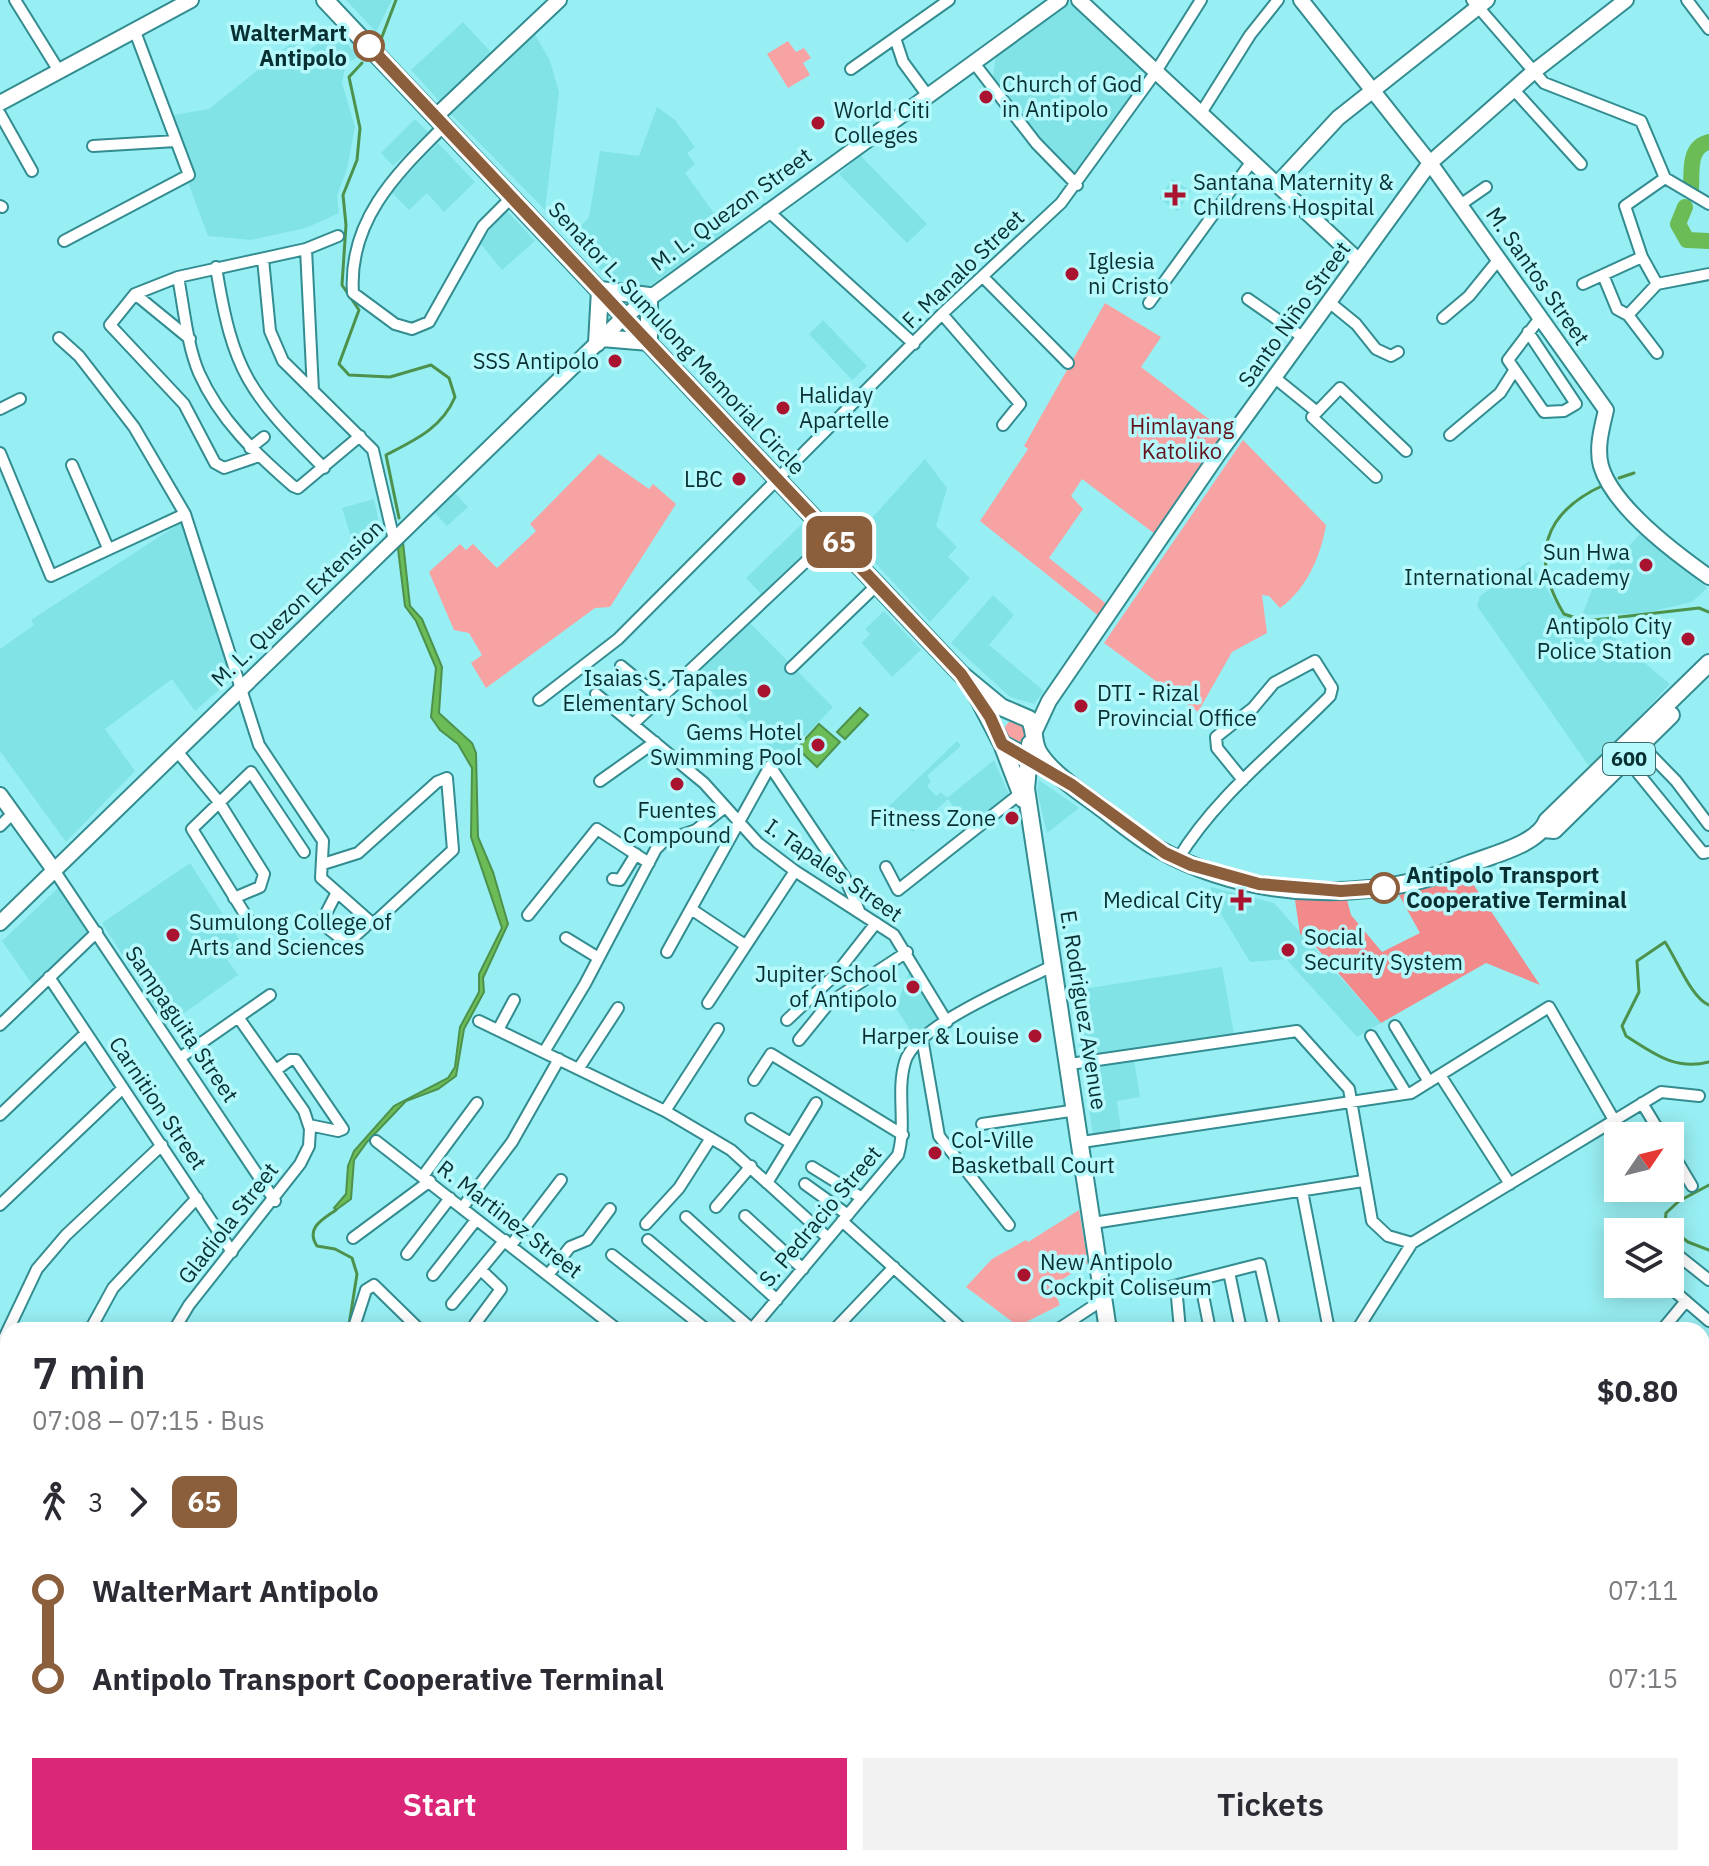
<!DOCTYPE html>
<html lang="en">
<head>
<meta charset="utf-8">
<style>
  body { margin:0; font-family:"IBM Plex Sans",sans-serif; background:#f2f2f3; color:#2b2b33; height:100vh; display:flex; flex-direction:column; font-size:30px; white-space:nowrap }
  * { box-sizing:border-box; margin:0 }
  p { font-size:26px; color:#7c7c81 }
  .icon { flex:none; width:44px; height:44px; fill:none; stroke:currentColor; stroke-width:2; stroke-linecap:round; stroke-linejoin:round }
  .map { position:relative; flex:1; overflow:hidden }
  .panel { position:absolute; left:0px; top:1322px; width:1710px; height:544px; display:flex; flex-direction:column; background:#fff; border-radius:24px 24px 0 0; box-shadow:0 4px 20px #0003 }
  .panel>* { flex:none }
  .badge { padding:0 16px; border-radius:12px; font-size:28px; line-height:52px }
  .needle { width:52px; rotate:55deg }
  .controls { position:absolute; left:1604px; top:1122px; display:grid; gap:16px }
  .controls a { display:grid; place-items:center; width:80px; height:80px; border-radius:0px; background:#fff; box-shadow:0 4px 20px #0003; font-size:40px }
  .map>.badge { position:absolute; translate:-50% -50%; box-shadow:0 0 0 4px #fff }
  .legs { display:flex; align-items:center; gap:12px; height:88px; padding:0 32px; font-size:26px }
  .legs p { margin-inline-start:auto }
  .head { display:flex; align-items:center; justify-content:space-between; height:136px; padding:0 32px }
  h1 { font-size:44px; font-weight:600; line-height:60px }
  .cta { display:flex; gap:16px; margin-top:auto; padding:16px 32px }
  .cta a { flex:1; height:92px; border-radius:0px; background:#db2777; color:#fff; font-size:32px; font-weight:600; line-height:92px; text-align:center }
  .cta a+a { background:#f2f2f3; color:#2b2b33 }
  ul { padding:0 32px; list-style:none }
  li { display:flex; align-items:center; gap:28px; height:88px; font-size:30px }
  li i { display:grid; place-items:center; width:12px; height:100%; margin:0 10px; background:currentColor }
  li i::after { content:''; width:20px; height:20px; margin:-10px; border:6px solid; border-radius:50%; background:#fff }
  li p { margin-inline-start:auto }
  li:first-child i { background:linear-gradient(#0000 50%,currentColor 0) }
  li:last-child i { background:linear-gradient(currentColor 50%,#0000 0) }
  .map>svg:first-child { display:block }
  .built { fill:#81e3e6 }
  .green { fill:#f8a3a3 }
  .forest { fill:#f28a8c }
  .water { fill:#6bbc57; stroke:#4d924c; stroke-width:2 }
  .lines { fill:none; stroke-linecap:round; stroke-linejoin:round }
  .stream { stroke:#4d924c; stroke-width:3 }
  .river { stroke:#6bbc57; stroke-width:16 }
  .street-casing { stroke:#328c90; stroke-width:14 }
  .secondary-casing { stroke:#328c90; stroke-width:18 }
  .primary-casing { stroke:#328c90; stroke-width:20 }
  .street { stroke:#fff; stroke-width:10 }
  .secondary { stroke:#fff; stroke-width:14 }
  .primary { stroke:#fff; stroke-width:16 }
  .line-1-casing { stroke:#fff; stroke-width:18 }
  .line-1 { stroke:#8b5e3c; stroke-width:12 }
  .stop-1-dot { fill:#fff; stroke:#8b5e3c; stroke-width:4 }
  .poi-dot { fill:#aa132f; stroke:#b5f9fc; stroke-width:3 }
  .labels { text-anchor:middle; stroke-width:7; stroke-linejoin:round; paint-order:stroke }
  .shield { fill:#b5f9fc; stroke:#3c6c6e; stroke-width:2 }
  .shield-label { font-size:20px; font-weight:bold; fill:#082f31 }
  .stop-label { font-size:22px; font-weight:bold; fill:#082f31; stroke:#b5f9fc; text-anchor:end }
  .poi-label { font-size:22px; fill:#082f31; stroke:#b5f9fc; text-anchor:start }
  .street-label { font-size:22px; fill:#082f31; stroke:#b5f9fc }
  .park-label { font-size:22px; fill:#63121c; stroke:#b5f9fc }
</style>
</head>
<body>
<div class="map">
<svg width="1709" height="1866" viewBox="0 0 1709 1866">
  <rect width="100%" height="100%" fill="#98eff3"/>
  <!-- built -->
  <path class="built" d="M346 0H392L376 32Z
    M1069 3 1147 74 1075 176 1039 139 993 77 996 55Z
    M463 22 493 54 441 103 411 70Z
    M335 31 359 57 346 63 342 83 355 127 347 169 337 196 339 213 306 228 251 240 208 236 188 182 194 179 168 116 209 109 294 41 304 54Z
    M533 31 550 61 559 92 545 210 448 111Z
    M657 107 675 120 695 147 687 153 695 164 685 173 727 231 645 289 615 283 569 239 589 217 600 151 639 156Z
    M415 119 428 132 393 166 381 153Z
    M438 143 475 182 444 212 427 193 409 210 391 192Z
    M860 155 927 224 907 243 839 174Z
    M1172 179 1191 191 1178 211 1159 199Z
    M507 211 535 241 502 270 479 242Z
    M823 320 867 366 852 380 809 334Z
    M925 459 947 488 936 526 957 547 948 557 970 578 930 622 853 539Z
    M455 493 468 507 447 526 435 513Z
    M374 499 382 537 358 559 342 508Z
    M185 520 236 675 195 711 172 679 105 729 135 771 66 842 0 751V649L34 625 31 620Z
    M802 524 819 543 762 595 746 578Z
    M1645 529 1707 588 1692 602 1645 613 1582 615 1596 580Z
    M1529 561 1562 613 1578 624 1603 628 1670 684 1591 769 1477 606 1480 596Z
    M993 595 1014 615 989 645 1044 691 1034 704 1010 697 951 643Z
    M884 611 921 650 892 677 862 643 870 634 865 629Z
    M748 621 833 707 783 759 693 674Z
    M957 741 961 746 927 776 931 781 927 786 936 796 941 792 947 798 994 760 1010 797 969 828 948 799 913 832 889 806Z
    M1039 780 1079 808 1047 833 1037 791Z
    M190 863 244 947 227 959 238 975 167 1025 102 923Z
    M61 885 91 930 34 987 2 941Z
    M1211 887 1274 903 1381 1023 1357 1037 1286 959 1250 962 1209 894Z
    M911 967 940 1019 914 1036 896 1008Z
    M1222 967 1234 1034 1081 1057 1071 991Z
    M1134 1060 1140 1097 1117 1101 1121 1131 1093 1134 1083 1067Z
    M1702 1341 1709 1348V1389L1702 1394Z"/>
  <!-- green -->
  <path class="green" d="M788 41 796 52 804 48 811 58 803 63 810 75 788 88 767 54Z
    M1105 303 1161 337 1141 367 1227 433 1155 534 1082 479 1071 496 1083 509 1049 558 1109 606 1100 617 980 521 1028 449 1024 446Z
    M1243 440 1326 525C1321 556 1306 590 1280 608L1269 596 1262 595 1267 633 1232 652 1198 712 1104 643Z
    M599 454 649 489 653 484 676 504 610 607 595 608 486 688 471 663 482 655 469 633 454 630 429 572 460 544 466 550 473 544 497 568 536 531 530 524Z
    M1004 732a12 12 0 1 1 24 0a12 12 0 1 1-24 0Z
    M1079 1210 1088 1263 1052 1286 1060 1305 1018 1326 966 1287 992 1259 1026 1240 1028 1242Z"/>
  <!-- forest -->
  <path class="forest" d="M1469 878 1540 985 1486 963 1381 1023 1310 940 1300 934 1295 900 1346 896 1351 915 1382 952 1420 933 1399 895Z"/>
  <!-- water -->
  <path class="water" d="M403 542 410 606 422 619 442 667 439 713 472 743 476 753 478 837 493 872 508 924 483 978 484 992 464 1029 456 1076 438 1089 406 1101 367 1142 354 1160 351 1199 336 1210 334 1208 346 1194 348 1166 354 1151 394 1106 448 1078 455 1067 460 1027 479 992V974L502 928 471 837 472 768 458 744 440 730 431 717 436 668 416 621 405 606 398 549Z
    M860 708 868 715 845 739 837 732Z
    M819 724 840 742 817 767 797 748Z"/>
  <g class="lines">
    <!-- stream -->
    <path class="stream" d="M380 42 396 0
      M362 63 349 77 360 128 357 160 343 195 346 225 342 285 359 310 339 364 349 375 390 377 431 365 449 378 455 397C442 428 415 440 386 455L399 518
      M1619 478 1634 473
      M1604 485C1542 513 1530 558 1564 614L1585 621 1699 608 1709 612
      M1709 1005C1692 999 1677 960 1665 942L1637 961 1639 992 1622 1026 1626 1036C1653 1053 1675 1071 1709 1062
      M1709 1185 1679 1201 1666 1213 1665 1224 1688 1242 1709 1250
      M281 1330 286 1325 341 1330 349 1325 357 1274 352 1258 335 1249 317 1246C305 1228 323 1219 336 1210
      M0 1657 8 1651
      M383 1858 385 1866"/>
    <!-- river -->
    <path class="river" d="M1691 189C1692 171 1688 147 1709 142
      M1685 207 1678 224 1687 240 1709 241"/>
    <defs>
      <path id="street" d="M15 0 59 71
        M1472 0 1544 83 1641 121 1665 178 1709 204
        M1687 0 1709 29
        M895 38 903 62 928 96
        M974 63 1036 143 1077 185
        M851 69 949 0
        M1514 90 1581 164
        M1201 113 1250 35 1278 0
        M0 114 32 171
        M444 126C397 173 348 220 353 293L395 324 412 329 429 322 483 226 512 197
        M93 146 176 141
        M1460 205 1486 187
        M0 206 2 207
        M767 210 914 344
        M64 241 189 175 134 29
        M306 249 313 391
        M263 259 270 331 283 361 373 450 394 540
        M216 267C233 373 249 393 324 468
        M1603 275 1617 309 1628 315
        M178 277C184 308 187 345 199 373 220 420 255 453 293 486L298 488 360 436
        M983 277 1068 363
        M1583 284 1642 257
        M1657 284 1642 257 1625 206 1665 178
        M135 294 190 339
        M1248 299 1304 338
        M1329 302 1356 324 1376 349 1391 356 1398 352
        M1149 303 1252 161
        M942 314 1020 404 1003 425
        M1443 318 1469 296 1499 259
        M1528 332 1576 404 1564 411 1544 412 1508 360 1540 318
        M59 338 79 356 134 427 185 514 259 745 323 841 321 878 373 924 453 850 447 778 437 782 358 853 323 864
        M1657 353 1628 315 1657 284 1709 274
        M1275 378 1317 412 1340 388 1406 451
        M0 409 20 399
        M1317 412 1312 417 1376 477
        M1450 435 1500 393 1514 371
        M250 448 264 437
        M0 453 51 576 185 514
        M259 456 224 468 215 463 184 404 110 325 135 294 178 277 306 249 338 236
        M72 465 108 548
        M621 666 660 698
        M791 668 878 584
        M596 694 704 783 758 843 795 871 894 935 947 1022
        M539 700 618 639 942 314 1061 203 1155 73 1201 0
        M633 724 833 536
        M1642 746 1676 781 1709 825
        M176 750 219 802 264 874 260 887 234 898
        M1638 773 1703 853 1709 852
        M600 781 655 742
        M0 826 13 813
        M1178 859C1216 796 1279 748 1330 696L1332 688 1315 661 1274 683 1253 708 1216 737 1217 748 1243 780
        M886 867 898 890 1021 793
        M54 870 275 1201
        M613 879 620 880 636 854
        M336 894 321 923 347 943 365 927
        M691 909 745 945
        M528 915 597 829 649 863
        M251 924 192 829 251 772 304 852
        M566 938 597 957
        M667 952 770 766 845 878 860 913
        M49 977 232 1252
        M708 1003 795 871
        M787 1020 836 974 876 923
        M479 1021 665 1111 731 1150 828 1238
        M0 1025 97 932
        M1395 1026 1429 1082
        M498 1030 514 1000
        M1371 1036 1406 1093
        M922 1038 939 1136 1009 1225
        M799 1040 829 1003 907 952
        M544 1052 585 984 656 849 664 841 696 830 725 807
        M181 1057 270 995
        M1070 1064 1297 1031 1349 1089 1372 1221 1388 1236 1412 1243 1661 1092 1699 1096
        M579 1068 618 1008
        M276 1070 290 1060H296L343 1129 338 1131 309 1125
        M1440 1075 1510 1184
        M754 1080 771 1054 903 1135
        M1642 1103 1662 1136
        M665 1111 718 1029
        M0 1115 86 1033
        M751 1119 791 1143
        M982 1124 1077 1110
        M376 1141 618 1330
        M1082 1142 1411 1093 1549 1007 1614 1120
        M1670 1149 1692 1186
        M812 1167 862 1198
        M423 1176 477 1103
        M767 1183 816 1103
        M805 1184 848 1215
        M1302 1191 1329 1330
        M0 1205 123 1088
        M716 1207 751 1166
        M462 1208 512 1142 559 1059
        M745 1216 803 1269
        M686 1217 777 1300
        M842 1221 963 1330
        M1093 1223 1363 1181
        M646 1224 679 1188 711 1138
        M353 1238 430 1181
        M648 1240 752 1329
        M512 1244 561 1180
        M1670 1249 1709 1280
        M407 1254 450 1198
        M612 1255 707 1330
        M1229 1272 1241 1330
        M433 1275 476 1220
        M548 1275 570 1247 587 1240 610 1209
        M1200 1280 1210 1330
        M1666 1284 1709 1321
        M1176 1286 1180 1330
        M1162 1289 1260 1264 1275 1330
        M452 1304 505 1240
        M475 1324 501 1289 481 1270
        M835 1329 894 1267
        M8 1330 37 1269 66 1235 162 1145
        M90 1330 113 1288 197 1198
        M174 1330 189 1305 300 1164 309 1146 310 1129 304 1111 238 1017
        M353 1330 366 1290 374 1285 420 1330
        M751 1330 898 1155C907 1124 896 1092 905 1062 915 1025 1020 983 1054 965
        M1057 1330 1104 1299
        M1357 1330 1412 1243
        M1662 1330 1686 1301
        M0 1347 8 1330
        M0 1392 8 1395
        M1702 1446 1709 1441
        M0 1456 8 1459
        M1702 1488 1709 1483
        M1702 1530 1709 1541
        M0 1532 8 1536
        M1702 1595 1709 1606
        M0 1599 8 1592
        M1702 1655 1709 1665
        M1702 1721 1709 1732
        M0 1729 8 1721
        M0 1752 8 1759
        M1702 1776 1709 1771
        M1702 1848 1709 1858
        M151 1858 156 1866
        M212 1858 215 1866
        M524 1858 530 1866
        M587 1858 594 1866
        M791 1858 797 1866
        M881 1858 886 1866
        M968 1858 974 1866
        M1058 1858 1064 1866
        M1144 1858 1145 1866
        M1261 1858 1263 1866
        M1314 1858 1319 1866
        M1353 1858 1358 1866
        M1403 1858 1408 1866
        M1498 1858 1503 1866
        M1540 1858 1545 1866
        M0 1863 8 1855
        M344 1866V1858
        M637 1866 648 1858
        M742 1866 753 1858
        M1425 1866 1437 1858
        M1572 1866 1584 1858"/>
      <path id="secondary" d="M1079 0 1359 261
        M1301 0 1430 163 1606 410C1602 427 1596 448 1601 466 1613 507 1675 553 1709 577
        M0 103 191 0
        M435 117 559 0
        M1277 184 1338 118 1487 0
        M1035 731 1049 701 1217 456 1430 163 1532 73 1626 0
        M0 795 54 870
        M0 923 625 316 1060 0
        M1702 1823 1709 1818
        M1125 1866 1134 1858
        M1639 1866 1650 1858"/>
      <path id="primary" d="M325 0 961 674 1001 707 1029 719C1036 730 1032 742 1039 753 1053 775 1083 794 1103 809 1122 824 1141 840 1162 851 1254 901 1374 903 1469 864 1491 855 1537 845 1547 821L1709 663
        M600 290 649 296V342
        M602 338 649 342
        M597 343 600 290
        M976 694 1002 744 1037 762
        M1002 744 1023 799
        M1030 744 1026 789 1108 1330
        M1544 829 1554 830 1671 715
        M1204 1858 1206 1866"/>
    </defs>
    <!-- street casing -->
    <use href="#street" class="street-casing"/>
    <!-- secondary casing -->
    <use href="#secondary" class="secondary-casing"/>
    <!-- primary casing -->
    <use href="#primary" class="primary-casing"/>
    <!-- street -->
    <use href="#street" class="street"/>
    <!-- secondary -->
    <use href="#secondary" class="secondary"/>
    <!-- primary -->
    <use href="#primary" class="primary"/>
  </g>
  <g class="lines">
    <defs>
      <path id="line-1" d="M369 46 961 674 990 717 1002 744 1072 785 1165 853 1191 865 1259 884 1341 891 1384 888"/>
    </defs>
    <!-- line-1 casing -->
    <use href="#line-1" class="line-1-casing"/>
    <!-- line-1 -->
    <use href="#line-1" class="line-1"/>
  </g>
  <!-- markers -->
  <g class="stop-1-dot">
    <circle cx="369" cy="46" r="14"/>
    <circle cx="1384" cy="888" r="14"/>
  </g>
  <g class="poi-dot">
    <circle cx="986" cy="97" r="8"/>
    <circle cx="818" cy="123" r="8"/>
    <path d="M1171 183h8v8h8v8h-8v8h-8v-8h-8v-8h8z"/>
    <circle cx="1072" cy="274" r="8"/>
    <circle cx="615" cy="361" r="8"/>
    <circle cx="783" cy="408" r="8"/>
    <circle cx="739" cy="479" r="8"/>
    <circle cx="1646" cy="565" r="8"/>
    <circle cx="1688" cy="639" r="8"/>
    <circle cx="764" cy="691" r="8"/>
    <circle cx="1081" cy="706" r="8"/>
    <circle cx="818" cy="745" r="8"/>
    <circle cx="677" cy="784" r="8"/>
    <circle cx="1012" cy="818" r="8"/>
    <path d="M1237 888h8v8h8v8h-8v8h-8v-8h-8v-8h8z"/>
    <circle cx="173" cy="935" r="8"/>
    <circle cx="1288" cy="950" r="8"/>
    <circle cx="913" cy="987" r="8"/>
    <circle cx="1035" cy="1036" r="8"/>
    <circle cx="935" cy="1153" r="8"/>
    <circle cx="1024" cy="1275" r="8"/>
  </g>
  <g class="labels">
    <!-- shield labels -->
    <rect class="shield" x="1603" y="743" width="52" height="32" rx="6"/>
    <g class="shield-label">
      <text x="1629" y="766">600</text>
    </g>
    <!-- stop labels -->
    <g class="stop-label">
      <text x="347" y="41">WalterMart<tspan x="347" dy="25">Antipolo</tspan></text>
      <text x="1406" y="883" text-anchor="start">Antipolo Transport<tspan x="1406" dy="25">Cooperative Terminal</tspan></text>
    </g>
    <!-- poi labels -->
    <g class="poi-label">
      <text x="1002" y="92">Church of God<tspan x="1002" dy="25">in Antipolo</tspan></text>
      <text x="834" y="118">World Citi<tspan x="834" dy="25">Colleges</tspan></text>
      <text x="1193" y="190">Santana Maternity &amp;<tspan x="1193" dy="25">Childrens Hospital</tspan></text>
      <text x="1088" y="269">Iglesia<tspan x="1088" dy="25">ni Cristo</tspan></text>
      <text x="599" y="369" text-anchor="end">SSS Antipolo</text>
      <text x="799" y="403">Haliday<tspan x="799" dy="25">Apartelle</tspan></text>
      <text x="723" y="487" text-anchor="end">LBC</text>
      <text x="1630" y="560" text-anchor="end">Sun Hwa<tspan x="1630" dy="25">International Academy</tspan></text>
      <text x="1672" y="634" text-anchor="end">Antipolo City<tspan x="1672" dy="25">Police Station</tspan></text>
      <text x="748" y="686" text-anchor="end">Isaias S. Tapales<tspan x="748" dy="25">Elementary School</tspan></text>
      <text x="1097" y="701">DTI - Rizal<tspan x="1097" dy="25">Provincial Office</tspan></text>
      <text x="802" y="740" text-anchor="end">Gems Hotel<tspan x="802" dy="25">Swimming Pool</tspan></text>
      <text x="677" y="818" text-anchor="middle">Fuentes<tspan x="677" dy="25">Compound</tspan></text>
      <text x="996" y="826" text-anchor="end">Fitness Zone</text>
      <text x="1223" y="908" text-anchor="end">Medical City</text>
      <text x="189" y="930">Sumulong College of<tspan x="189" dy="25">Arts and Sciences</tspan></text>
      <text x="1304" y="945">Social<tspan x="1304" dy="25">Security System</tspan></text>
      <text x="897" y="982" text-anchor="end">Jupiter School<tspan x="897" dy="25">of Antipolo</tspan></text>
      <text x="1019" y="1044" text-anchor="end">Harper &amp; Louise</text>
      <text x="951" y="1148">Col-Ville<tspan x="951" dy="25">Basketball Court</tspan></text>
      <text x="1040" y="1270">New Antipolo<tspan x="1040" dy="25">Cockpit Coliseum</tspan></text>
    </g>
    <!-- street labels -->
    <g class="street-label">
      <text transform="translate(731 209) rotate(-36)" y="8">M. L. Quezon Street</text>
      <text transform="translate(963 269) rotate(-44)" y="8">F. Manalo Street</text>
      <text transform="translate(1538 276) rotate(55)" y="8">M. Santos Street</text>
      <text transform="translate(1294 314) rotate(-54)" y="8">Santo Niño Street</text>
      <text transform="translate(677 338) rotate(47)" y="8">Senator L. Sumulong Memorial Circle</text>
      <text transform="translate(297 603) rotate(-44)" y="8">M. L. Quezon Extension</text>
      <text transform="translate(834 870) rotate(35)" y="8">I. Tapales Street</text>
      <text transform="translate(1084 1010) rotate(81)" y="8">E. Rodriguez Avenue</text>
      <text transform="translate(182 1024) rotate(56)" y="8">Sampaguita Street</text>
      <text transform="translate(158 1103) rotate(56)" y="8">Carnition Street</text>
      <text transform="translate(820 1216) rotate(-50)" y="8">S. Pedracio Street</text>
      <text transform="translate(510 1219) rotate(38)" y="8">R. Martinez Street</text>
      <text transform="translate(228 1223) rotate(-52)" y="8">Gladiola Street</text>
    </g>
    <!-- park labels -->
    <g class="park-label">
      <text x="1182" y="434">Himlayang<tspan x="1182" dy="25">Katoliko</tspan></text>
    </g>
  </g>
</svg>
<div class="controls">
<a><svg class="needle" viewBox="-14 -14 28 28"><path d="M0-13l5 13h-10z" fill="#e53935"/><path d="M0 13l5-13h-10z" fill="#7c7c81"/></svg></a>
<a><svg class="icon" aria-label="layers" viewBox="0 0 24 24"><path d="M12 4l9 5-9 5-9-5zM3 14l9 5 9-5"/></svg></a>
</div>
<b class="badge" style="left:839px;top:542px;background:#8b5e3c;color:#fff">65</b>
<section class="panel">
<div class="head"><div><h1>7 min</h1><p>07:08 – 07:15 · Bus</p></div><b>$0.80</b></div>
<div class="legs"><svg class="icon" aria-label="walk" viewBox="0 0 24 24"><circle cx="13" cy="4" r="2"/><path d="M13 8l-2 6 4 7M11 14l-3 7M7 12l3-4h3l4 4"/></svg>3<svg class="icon" aria-label="forward" viewBox="0 0 24 24"><path d="M9 5l7 7-7 7"/></svg><b class="badge" style="background:#8b5e3c;color:#fff">65</b></div>
<ul>
<li><i style="color:#8b5e3c"></i><b>WalterMart Antipolo</b><p>07:11</p></li>
<li><i style="color:#8b5e3c"></i><b>Antipolo Transport Cooperative Terminal</b><p>07:15</p></li>
</ul>
<div class="cta"><a>Start</a><a>Tickets</a></div>
</section>
</div>
</body>
</html>
